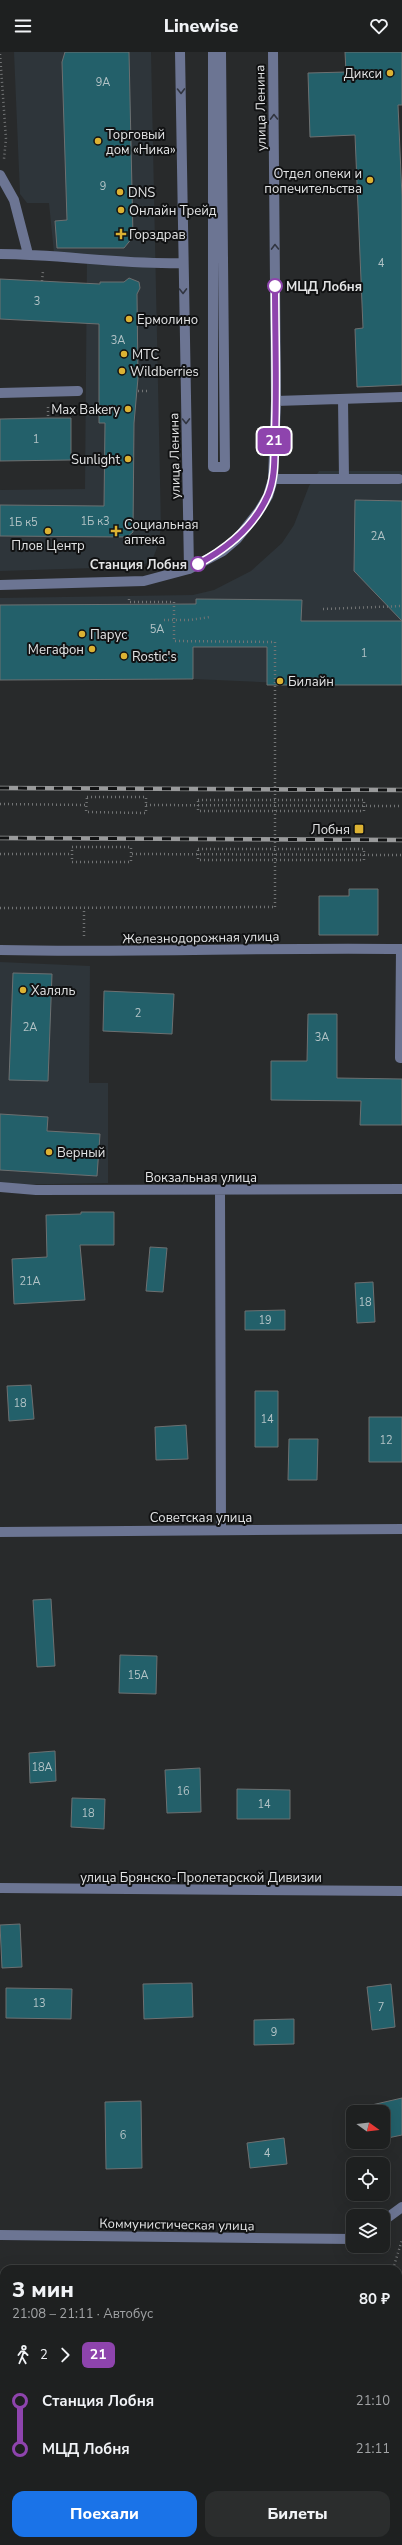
<!DOCTYPE html>
<html lang="ru">
<head>
<meta charset="utf-8">
<style>
  body { margin:0; font-family:"Nunito Sans",sans-serif; background:#2b2d2d; color:#f1f3f6; height:100vh; display:flex; flex-direction:column; font-size:15px; white-space:nowrap }
  * { box-sizing:border-box; margin:0 }
  p { font-size:13px; color:#a1a3a5 }
  .icon { flex:none; width:22px; height:22px; fill:none; stroke:currentColor; stroke-width:2; stroke-linecap:round; stroke-linejoin:round }
  .map { position:relative; flex:1; overflow:hidden }
  .panel { position:absolute; left:0px; top:2213px; width:402px; height:280px; display:flex; flex-direction:column; background:#1e2020; border-radius:12px 12px 0 0; box-shadow:0 4px 16px #0002,0 0 0 1px #3c3e3e }
  .panel>* { flex:none }
  .badge { padding:0 8px; border-radius:6px; font-size:14px; line-height:26px }
  .needle { width:26px; rotate:105deg }
  .tools { position:absolute; left:346px; top:2053px; display:grid; gap:8px }
  .tools a { display:grid; place-items:center; width:44px; height:44px; border-radius:8px; background:#1e2020; box-shadow:0 4px 16px #0002,0 0 0 1px #3c3e3e; font-size:20px }
  .map>.badge { position:absolute; translate:-50% -50%; box-shadow:0 0 0 2px #fff }
  .legs { display:flex; align-items:center; gap:6px; height:44px; padding:0 12px; font-size:13px }
  .legs p { margin-inline-start:auto }
  .summary { display:flex; align-items:center; justify-content:space-between; height:68px; padding:0 12px }
  h1 { font-size:22px; font-weight:800; line-height:30px }
  .button { display:flex; gap:8px; margin-top:auto; padding:8px 12px }
  .button a { flex:1; height:46px; border-radius:12px; background:#1a73e8; color:#fff; font-size:16px; font-weight:800; line-height:46px; text-align:center }
  .button a+a { background:#2b2d2d; color:#f1f3f6 }
  ul { padding:0 12px; list-style:none }
  li { display:flex; align-items:center; gap:14px; height:48px; font-size:15px }
  li i { display:grid; place-items:center; width:6px; height:100%; margin:0 5px; background:currentColor }
  li i::after { content:''; width:10px; height:10px; margin:-5px; border:3px solid; border-radius:50%; background:#1e2020 }
  li p { margin-inline-start:auto }
  li:first-child i { background:linear-gradient(#0000 50%,currentColor 0) }
  li:last-child i { background:linear-gradient(currentColor 50%,#0000 0) }
  header { display:flex; justify-content:space-between; align-items:center; height:52px; padding:0 12px; background:#1e2020; font-size:18px; font-weight:800 }
  .map>svg:first-child { display:block }
  .built { fill:#2e353a }
  .water { fill:#1a7568 }
  .building { fill:#23606a; stroke:#6d7071 }
  .lines { fill:none; stroke-linecap:round; stroke-linejoin:round }
  .path { stroke:#727475; stroke-width:2.5; stroke-dasharray:1 3; stroke-linecap:butt }
  .minor { stroke:#6c7593; stroke-width:10 }
  .rail-casing { stroke:#999a9b; stroke-width:4.5 }
  .rail { stroke:#111213; stroke-width:3; stroke-dasharray:9; stroke-linecap:butt }
  .path-bridge { stroke:#727475; stroke-width:2.5; stroke-dasharray:1 3; stroke-linecap:butt }
  .oneway { stroke:#313540 }
  .line-1-casing { stroke:#fff; stroke-width:9 }
  .line-1 { stroke:#8e44ad; stroke-width:6 }
  .poi-dot { fill:#dcb233; stroke:#111213; stroke-width:1.5 }
  .stop-1-dot { fill:#fff; stroke:#8e44ad; stroke-width:2 }
  .labels { text-anchor:middle; stroke-width:4; stroke-linejoin:round; paint-order:stroke }
  .number-label { font-size:11px; fill:#b3c3c6 }
  .poi-label { font-size:13px; fill:#e3e4e5; stroke:#111213; text-anchor:start }
  .street-label { font-size:13px; fill:#e3e4e5; stroke:#111213 }
  .stop-label { font-size:13px; font-weight:bold; fill:#e3e4e5; stroke:#111213; text-anchor:start }
</style>
</head>
<body>
<header><svg class="icon" aria-label="menu" viewBox="0 0 24 24"><path d="M4 6h16M4 12h16M4 18h16"/></svg>Linewise<svg class="icon" aria-label="heart" viewBox="0 0 24 24"><path d="M12 20l-8-8c-3-5 5-10 8-4 3-6 11-1 8 4z"/></svg></header>
<div class="map">
<svg width="402" height="2493" viewBox="0 0 402 2493">
  <rect width="100%" height="100%" fill="#282a2b"/>
  <!-- built -->
  <path class="built" d="M14 0H151L161 475 158 493 153 506 145 512 126 515 0 519V438L85 437 87 203 54 201 49 151H27L20 142Z
    M319 419H402V633H325L193 627 0 628V546L193 543 214 538 251 519 282 491 294 473 309 434Z
    M0 910 90 914 89 1031H108V1131L0 1133Z"/>
  <!-- water -->
  <path class="water" d="M402 2293V2493H27L36 2489H398V2296Z"/>
  <!-- building -->
  <path class="building" d="M65 0H129L133 185 124 196H57L55 169 67 168 62 10Z
    M345 0H402V53H398L402 145V333L357 335 355 277 363 276 355 83 310 85 308 21 346 20Z
    M129 226 139 230 140 236 137 242 138 326 134 371 133 480 127 485 0 484V453L104 454 105 371H99V272L0 267V227L100 232V230H124Z
    M48 366H71V408L0 409V367Z
    M355 448 402 449V633H267V595H193V627L0 628V553L196 552V547L302 548 301 569H402L354 519Z
    M349 837H378V883H319V844H349Z
    M13 921 52 922 48 1029 9 1028Z
    M104 939 174 942 172 982 103 979Z
    M308 962H337V1026L402 1027V1073H360L361 1049 271 1048V1009H307Z
    M0 1062 48 1065 47 1079 100 1082 97 1124 0 1118Z
    M81 1160H114V1193H80L85 1248 14 1252 12 1207 47 1205 46 1163 81 1162Z
    M150 1195 167 1196 163 1240 146 1239Z
    M373 1230 375 1270 357 1271 355 1231Z
    M285 1258V1278H245V1259Z
    M31 1333 34 1367 9 1369 7 1334Z
    M255 1339H278V1395H255Z
    M369 1365H402V1410H369Z
    M186 1373 188 1407 156 1408 155 1375Z
    M289 1387H318L317 1428H288Z
    M51 1547 55 1614 37 1615 33 1548Z
    M120 1603 157 1604 156 1642 119 1641Z
    M55 1699 56 1729 30 1731 29 1701Z
    M200 1716 201 1760 167 1761 165 1718Z
    M237 1737 290 1738V1767H237Z
    M72 1746 105 1747 104 1777 71 1775Z
    M20 1872 22 1915 2 1916 0 1873Z
    M192 1931 193 1965 144 1967 143 1932Z
    M391 1932 395 1975 372 1978 367 1935Z
    M6 1936 72 1937 71 1967 6 1966Z
    M294 1967V1992L254 1993V1968Z
    M402 2046V2083L383 2087V2060H364L363 2055Z
    M141 2049 142 2116 106 2117 105 2050Z
    M284 2086 287 2112 250 2116 247 2091Z"/>
  <g class="lines">
    <!-- path -->
    <path class="path" d="M0 2 6 87 4 107
      M42 229 43 219
      M138 339H148
      M48 355V366
      M129 547V550H174V589L275 590
      M323 557 402 554
      M164 568H190L210 565
      M87 745H146V761L86 760Z
      M198 748H364V759H198Z
      M0 752 87 753
      M146 753 402 754
      M72 795H131V810H72Z
      M198 797H364V808H198Z
      M0 802H72
      M132 802 402 803
      M0 856 275 855
      M84 884V856
      M393 2217 402 2188
      M398 2373 402 2374
      M0 2465 4 2464"/>
    <!-- minor -->
    <path class="minor" d="M180 0 189 517
      M213 0V415H225L221 0
      M0 123 14 148 28 202
      M0 202C61 202 121 213 182 211
      M0 341 78 339
      M343 347 344 427
      M276 349 402 345
      M273 427H399
      M0 533 144 529 189 517 223 499 237 487 259 459 268 444 273 427 276 349 273 0
      M401 897 400 1006H402
      M0 898C134 901 268 895 402 897
      M0 1135 36 1138 402 1137
      M220 1138 221 1478
      M0 1480 402 1477
      M0 1836 402 1839
      M383 2169 402 2155
      M0 2183 353 2187"/>
    <defs>
      <path id="rail" d="M0 736 402 738
        M0 786 402 788"/>
    </defs>
    <!-- rail casing -->
    <use href="#rail" class="rail-casing"/>
    <!-- rail -->
    <use href="#rail" class="rail"/>
    <!-- path-bridge -->
    <path class="path-bridge" d="M275 855V590"/>
  </g>
  <!-- one-way arrows -->
  <defs><path id="oneway-chevron" d="M-2-3.5L2.5 0L-2 3.5" fill="none" stroke-width="1.6" stroke-linecap="round" stroke-linejoin="round"/></defs>
  <g class="oneway">
    <use href="#oneway-chevron" transform="translate(181 39) rotate(89)"/>
    <use href="#oneway-chevron" transform="translate(274 65) rotate(-91)"/>
    <use href="#oneway-chevron" transform="translate(275 195) rotate(-91)"/>
    <use href="#oneway-chevron" transform="translate(183 239) rotate(89)"/>
    <use href="#oneway-chevron" transform="translate(186 369) rotate(89)"/>
  </g>
  <g class="lines">
    <defs>
      <path id="line-1" d="M198 512C228 496 254 475 268 443 276 424 274 403 275 383 277 334 275 284 275 234"/>
    </defs>
    <!-- line-1 casing -->
    <use href="#line-1" class="line-1-casing"/>
    <!-- line-1 -->
    <use href="#line-1" class="line-1"/>
  </g>
  <!-- markers -->
  <g class="poi-dot">
    <circle cx="390" cy="21" r="4"/>
    <circle cx="98" cy="89" r="4"/>
    <circle cx="370" cy="128" r="4"/>
    <circle cx="120" cy="140" r="4"/>
    <circle cx="121" cy="158" r="4"/>
    <path d="M119 176h4v4h4v4h-4v4h-4v-4h-4v-4h4z"/>
    <circle cx="129" cy="267" r="4"/>
    <circle cx="124" cy="302" r="4"/>
    <circle cx="122" cy="319" r="4"/>
    <circle cx="128" cy="357" r="4"/>
    <circle cx="128" cy="407" r="4"/>
    <circle cx="48" cy="479" r="4"/>
    <path d="M114 473h4v4h4v4h-4v4h-4v-4h-4v-4h4z"/>
    <circle cx="82" cy="582" r="4"/>
    <circle cx="92" cy="597" r="4"/>
    <circle cx="124" cy="604" r="4"/>
    <circle cx="280" cy="629" r="4"/>
    <rect x="354" y="772" width="10" height="10" rx="2"/>
    <circle cx="23" cy="938" r="4"/>
    <circle cx="49" cy="1100" r="4"/>
  </g>
  <g class="stop-1-dot">
    <circle cx="275" cy="234" r="7"/>
    <circle cx="198" cy="512" r="7"/>
  </g>
  <g class="labels">
    <!-- number labels -->
    <g class="number-label">
      <text x="103" y="34">9А</text>
      <text x="103" y="138">9</text>
      <text x="381" y="215">4</text>
      <text x="37" y="253">3</text>
      <text x="118" y="292">3А</text>
      <text x="36" y="391">1</text>
      <text x="95" y="473">1Б к3</text>
      <text x="23" y="474">1Б к5</text>
      <text x="378" y="488">2А</text>
      <text x="157" y="581">5А</text>
      <text x="364" y="605">1</text>
      <text x="138" y="965">2</text>
      <text x="30" y="979">2А</text>
      <text x="322" y="989">3А</text>
      <text x="30" y="1233">21А</text>
      <text x="365" y="1254">18</text>
      <text x="265" y="1272">19</text>
      <text x="20" y="1355">18</text>
      <text x="267" y="1371">14</text>
      <text x="386" y="1392">12</text>
      <text x="138" y="1627">15А</text>
      <text x="42" y="1719">18А</text>
      <text x="183" y="1743">16</text>
      <text x="264" y="1756">14</text>
      <text x="88" y="1765">18</text>
      <text x="39" y="1955">13</text>
      <text x="381" y="1959">7</text>
      <text x="274" y="1984">9</text>
      <text x="123" y="2087">6</text>
      <text x="267" y="2105">4</text>
    </g>
    <!-- poi labels -->
    <g class="poi-label">
      <text x="382" y="26" text-anchor="end">Дикси</text>
      <text x="106" y="87">Торговый<tspan x="106" dy="15">дом «Ника»</tspan></text>
      <text x="362" y="126" text-anchor="end">Отдел опеки и<tspan x="362" dy="15">попечительства</tspan></text>
      <text x="128" y="145">DNS</text>
      <text x="129" y="163">Онлайн Трейд</text>
      <text x="129" y="187">Горздрав</text>
      <text x="137" y="272">Ермолино</text>
      <text x="132" y="307">МТС</text>
      <text x="130" y="324">Wildberries</text>
      <text x="120" y="362" text-anchor="end">Max Bakery</text>
      <text x="120" y="412" text-anchor="end">Sunlight</text>
      <text x="124" y="477">Социальная<tspan x="124" dy="15">аптека</tspan></text>
      <text x="48" y="498" text-anchor="middle">Плов Центр</text>
      <text x="90" y="587">Парус</text>
      <text x="84" y="602" text-anchor="end">Мегафон</text>
      <text x="132" y="609">Rostic's</text>
      <text x="288" y="634">Билайн</text>
      <text x="350" y="782" text-anchor="end">Лобня</text>
      <text x="31" y="943">Халяль</text>
      <text x="57" y="1105">Верный</text>
    </g>
    <!-- street labels -->
    <g class="street-label">
      <text transform="translate(260 56) rotate(-91)" y="5">улица Ленина</text>
      <text transform="translate(174 404) rotate(-91)" y="5">улица Ленина</text>
      <text transform="translate(201 885) rotate(-1)" y="5">Железнодорожная улица</text>
      <text x="201" y="1130">Вокзальная улица</text>
      <text x="201" y="1470">Советская улица</text>
      <text x="201" y="1830">улица Брянско-Пролетарской Дивизии</text>
      <text transform="translate(177 2172) rotate(1)" y="5">Коммунистическая улица</text>
    </g>
    <!-- stop labels -->
    <g class="stop-label">
      <text x="286" y="239">МЦД Лобня</text>
      <text x="187" y="517" text-anchor="end">Станция Лобня</text>
    </g>
  </g>
</svg>
<div class="tools">
<a><svg class="needle" viewBox="-14 -14 28 28"><path d="M0-13l5 13h-10z" fill="#e53935"/><path d="M0 13l5-13h-10z" fill="#a1a3a5"/></svg></a>
<a><svg class="icon" aria-label="locate" viewBox="0 0 24 24"><circle cx="12" cy="12" r="6"/><path d="M12 2v4M12 18v4M2 12h4M18 12h4"/></svg></a>
<a><svg class="icon" aria-label="layers" viewBox="0 0 24 24"><path d="M12 4l9 5-9 5-9-5zM3 14l9 5 9-5"/></svg></a>
</div>
<b class="badge" style="left:274px;top:389px;background:#8e44ad;color:#fff">21</b>
<section class="panel">
<div class="summary"><div><h1>3 мин</h1><p>21:08 – 21:11 · Автобус</p></div><b>80 ₽</b></div>
<div class="legs"><svg class="icon" aria-label="walk" viewBox="0 0 24 24"><circle cx="13" cy="4" r="2"/><path d="M13 8l-2 6 4 7M11 14l-3 7M7 12l3-4h3l4 4"/></svg>2<svg class="icon" aria-label="forward" viewBox="0 0 24 24"><path d="M9 5l7 7-7 7"/></svg><b class="badge" style="background:#8e44ad;color:#fff">21</b></div>
<ul>
<li><i style="color:#8e44ad"></i><b>Станция Лобня</b><p>21:10</p></li>
<li><i style="color:#8e44ad"></i><b>МЦД Лобня</b><p>21:11</p></li>
</ul>
<div class="button"><a>Поехали</a><a>Билеты</a></div>
</section>
</div>
</body>
</html>
